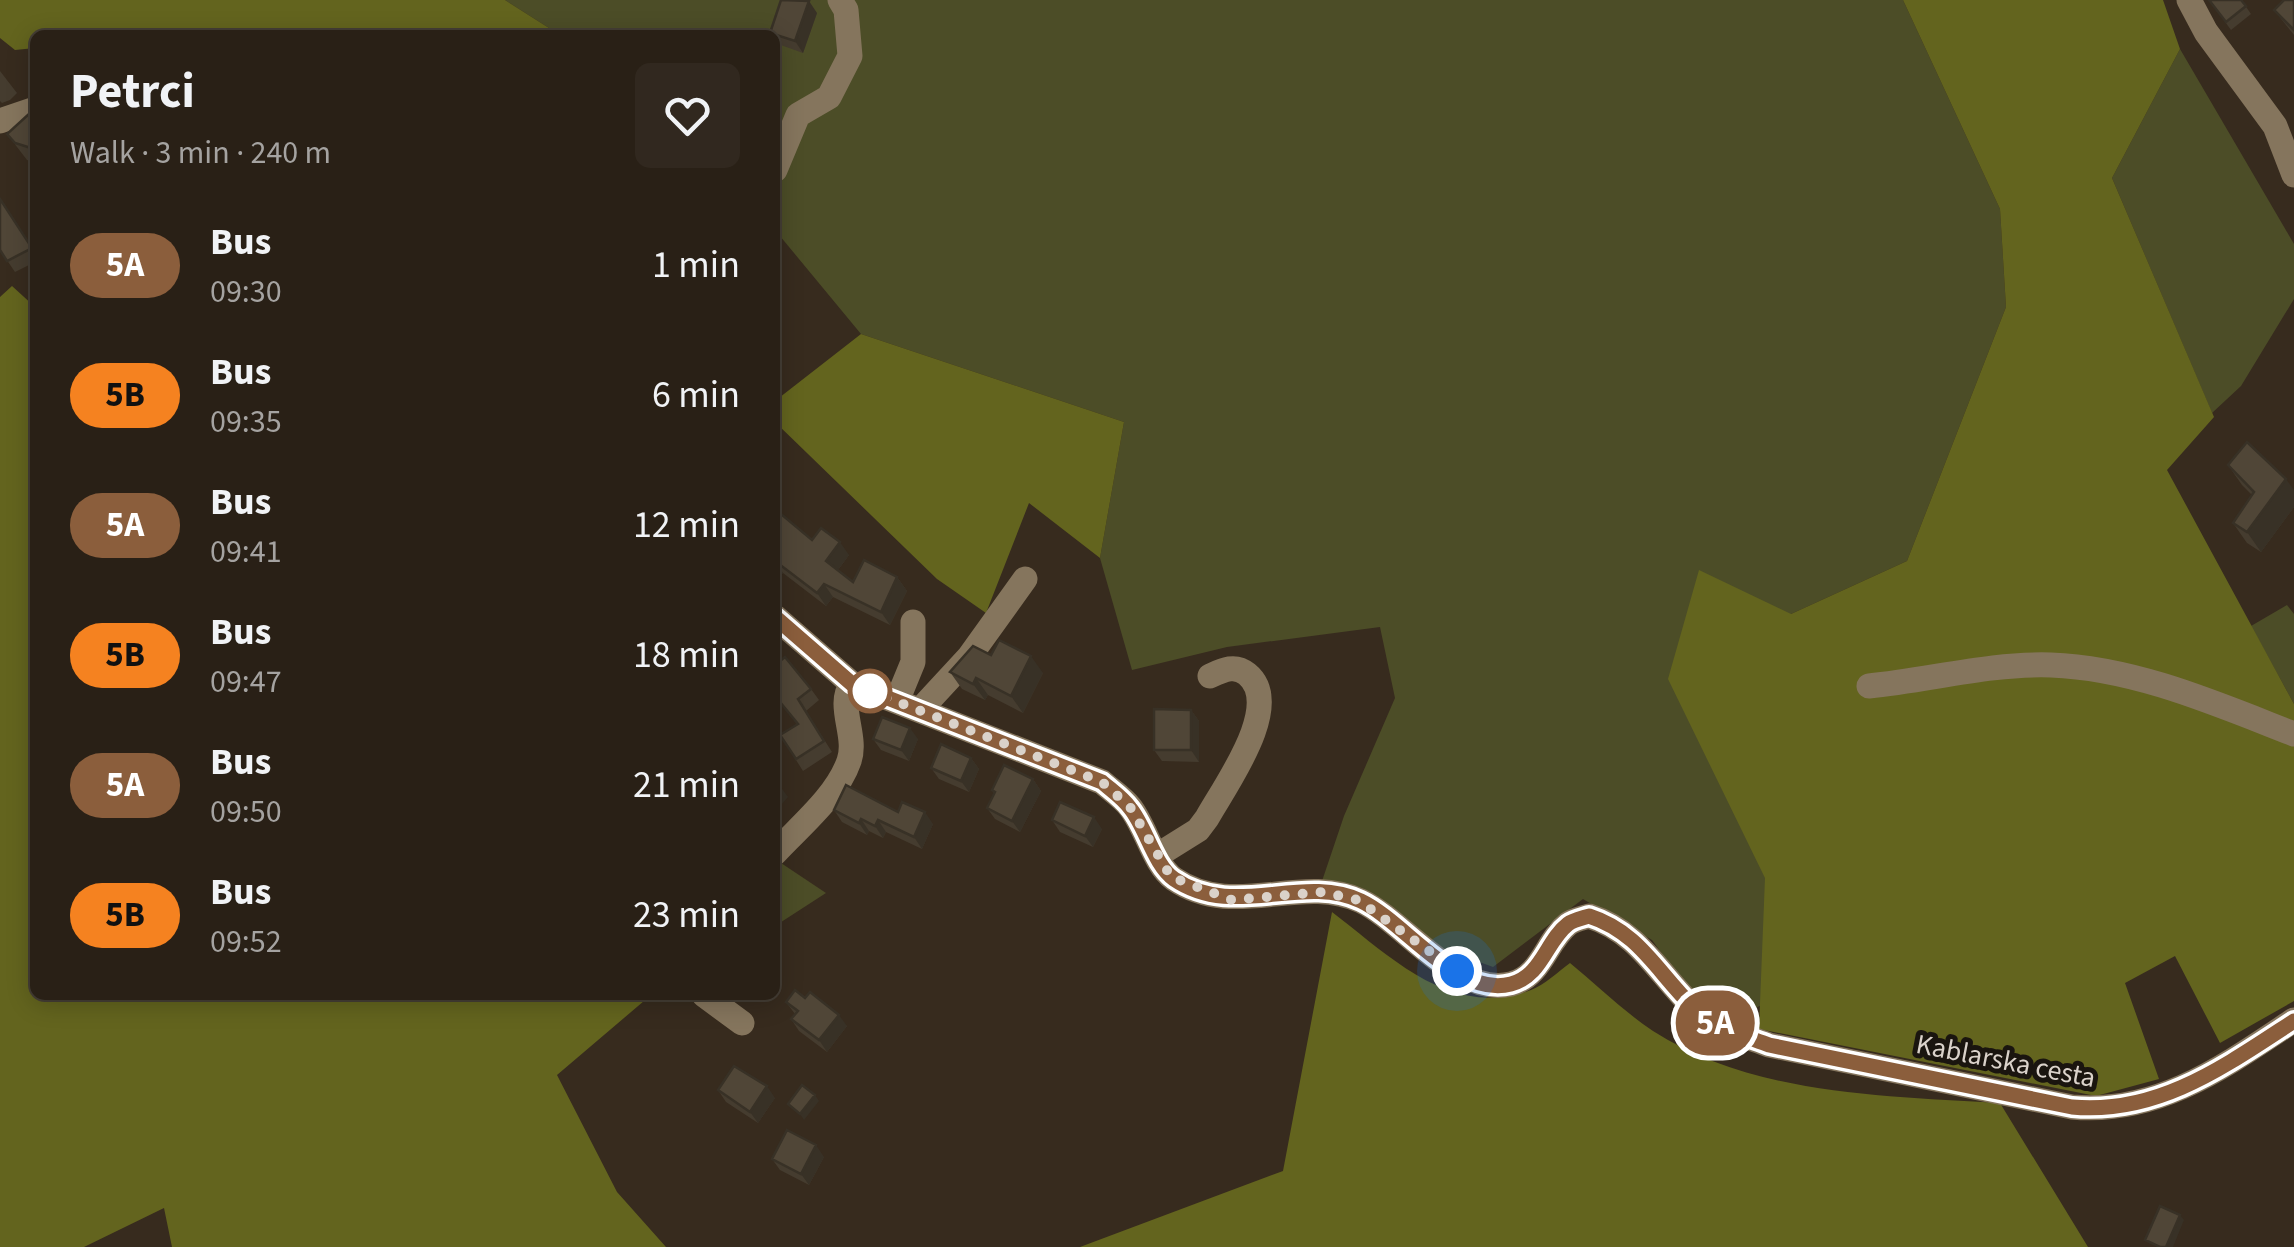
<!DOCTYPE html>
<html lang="en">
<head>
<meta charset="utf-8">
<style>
  body { margin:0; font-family:"Source Sans 3",sans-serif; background:#31281f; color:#f1f3f6; height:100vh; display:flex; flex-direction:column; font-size:38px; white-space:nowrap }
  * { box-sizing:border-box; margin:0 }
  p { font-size:32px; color:#a5a3a1 }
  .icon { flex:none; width:55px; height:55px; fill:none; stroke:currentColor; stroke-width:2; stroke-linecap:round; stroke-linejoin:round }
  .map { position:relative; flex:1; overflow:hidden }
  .drawer { position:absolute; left:30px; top:30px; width:750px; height:970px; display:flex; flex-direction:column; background:#292016; border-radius:15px; box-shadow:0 5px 25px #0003,0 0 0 2px #453e35 }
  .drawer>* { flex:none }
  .badge { padding:0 20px; border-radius:32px; font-size:35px; line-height:65px }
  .you { position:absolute; width:50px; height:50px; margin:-25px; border:8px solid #fff; border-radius:50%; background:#1a73e8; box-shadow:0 0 0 15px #1a73e833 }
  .map>.badge { position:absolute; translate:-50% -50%; box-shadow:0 0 0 5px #fff }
  .round { display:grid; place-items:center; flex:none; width:105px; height:105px; border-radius:15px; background:#31281f }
  .overview { display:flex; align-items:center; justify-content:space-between; height:170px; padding:0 40px }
  h1 { font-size:48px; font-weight:700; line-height:75px }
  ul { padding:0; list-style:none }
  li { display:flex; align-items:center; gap:30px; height:130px; padding:0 40px }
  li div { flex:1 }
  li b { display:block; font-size:38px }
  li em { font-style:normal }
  li .badge { min-width:110px; font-weight:700; text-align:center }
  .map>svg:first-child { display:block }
  .green { fill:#4c4d27 }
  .forest { fill:#63641e }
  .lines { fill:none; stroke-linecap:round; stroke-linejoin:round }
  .minor { stroke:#85755d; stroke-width:25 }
  .wall { fill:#453c2f }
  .shaded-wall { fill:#383126 }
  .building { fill:#504637; stroke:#383126; stroke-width:2.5 }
  .line-casing { stroke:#fff; stroke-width:22 }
  .line { stroke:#8b5e3c; stroke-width:15 }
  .walk { stroke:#dad2ca; stroke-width:10; stroke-dasharray:0 18 }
  .stop-dot { fill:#fff; stroke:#8b5e3c; stroke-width:5 }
  .labels { text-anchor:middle; stroke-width:10; stroke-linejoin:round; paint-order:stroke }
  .street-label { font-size:28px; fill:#dad2ca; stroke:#1a150f }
</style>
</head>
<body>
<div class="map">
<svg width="2294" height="1247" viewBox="0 0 2294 1247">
  <rect width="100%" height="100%" fill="#372b1e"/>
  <!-- green -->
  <path class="green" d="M505 0H1903L2000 209 2006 307 1907 561 1791 614 1832 968 1733 1020 1686 987 1652 940 1583 899 1493 967 1428 943 1366 890 1321 884 1344 816 1395 698 1380 627 1227 647 1132 670 1100 558 1124 422 861 334 775 230V35H560Z
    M2180 49 2294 244V299L2241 386 2212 413 2112 178Z
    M2287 605 2294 614V704L2251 626Z
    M781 863 826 893 775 926V870Z"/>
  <!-- forest -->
  <path class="forest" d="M0 0H505L560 35H35V48L15 50 0 38Z
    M1903 0H2163L2180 49 2112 178 2214 417 2167 470 2294 704V1001L2220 1043 2175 956 2125 983 2159 1079 2096 1096 1759 1029 1765 878 1668 679 1699 570 1791 614 1907 561 2006 307 2000 209Z
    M12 286 35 307V995H651L557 1075 617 1192 666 1247H172L164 1208 84 1247H0V297Z
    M861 334 1124 422 1100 558 1029 503 986 613 937 579 775 422V401Z
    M1332 912C1390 956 1451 1020 1531 990 1544 985 1558 972 1570 963 1597 985 1623 1011 1653 1031 1752 1095 1886 1096 2000 1103L2088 1247H1080L1283 1171Z"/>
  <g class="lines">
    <!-- minor -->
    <path class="minor" d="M2189 0 2206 32 2275 126 2294 175
      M0 121 35 109
      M775 170 798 115 829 97 850 56 846 10 840 0
      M775 617 852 684 1102 782C1111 790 1123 798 1130 807 1146 827 1154 865 1174 879 1234 920 1300 873 1361 901 1405 922 1456 997 1511 984 1542 976 1546 941 1568 924 1573 920 1583 918 1589 916 1639 932 1657 972 1693 1007 1713 1027 1743 1035 1769 1045L2072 1107C2158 1115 2225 1066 2294 1020
      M1869 686C1930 680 1990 663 2051 665 2135 668 2217 704 2294 734
      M897 701 913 662V622
      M920 710 969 657 1025 579
      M775 853C800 826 837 796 849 761 858 736 836 705 852 684
      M1158 855 1198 830 1207 818C1224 787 1285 705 1247 674 1235 664 1223 670 1210 676
      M704 995 742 1023"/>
  </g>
  <!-- wall -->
  <path class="wall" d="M2209 0H2243L2242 1 2251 14 2231 30Z
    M2294 0V35L2274 10Z
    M817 13 803 53 778 44 775 41V35H771L770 33Z
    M0 71 17 93 10 100 2 103 0 101Z
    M35 118V163L27 160 7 134Z
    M0 199 35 252V262L15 272 0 250Z
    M2228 465 2294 490V507L2261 552 2247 543 2233 523 2252 495 2242 485Z
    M775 509 812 540 849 555 838 570 853 582 897 577 907 591 890 625 833 597 826 606 783 573 775 582Z
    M991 655 1043 673 1023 713 988 695 985 700 962 689 950 672Z
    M775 665 811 689 819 700 806 711 832 752 803 771 780 735 797 724 775 697Z
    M1191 710 1199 721V762L1162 761 1154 750Z
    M873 739H918L909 761 881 750Z
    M971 758 979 769 969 792 939 779 931 768Z
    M1033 779 1041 791 1020 832 995 819 987 808 994 794 992 790Z
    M834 810 898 812 933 824 922 849 886 832 883 838 869 831 867 835 842 822Z
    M1052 820 1102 829 1093 847 1060 832Z
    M805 998 847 1026 827 1052 799 1031 791 1019 795 1014 786 1002Z
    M718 1090 775 1098 758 1123 726 1102Z
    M824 1157 809 1185 780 1170 772 1159Z"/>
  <!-- shaded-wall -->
  <path class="shaded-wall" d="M809 1 817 13 803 53 795 41Z
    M2286 479 2294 490V507L2261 552 2247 532Z
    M840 542 849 555 835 574 826 561Z
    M775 562 783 573 775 582Z
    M897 577 907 591 890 625 881 612Z
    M824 584 833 597 826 606 817 593Z
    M1031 656 1043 673 1023 713 1011 696Z
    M976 678 988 695 985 700 973 684Z
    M1191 710 1199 721V762L1191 750Z
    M910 728 918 739 909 761 901 750Z
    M971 758 979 769 969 792 961 781Z
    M1033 779 1041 791 1020 832 1012 821Z
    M780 786 788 797 775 812V792Z
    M925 812 933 824 922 849 914 837Z
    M1094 817 1102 829 1093 847 1085 836Z
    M861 819 869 831 867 835 859 823Z
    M878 820 886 832 883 838 875 826Z
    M839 1015 847 1026 827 1052 819 1040Z
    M767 1086 775 1098 758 1123 750 1112Z
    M815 1095 819 1101 804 1120 800 1114Z
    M816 1145 824 1157 809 1185 801 1174Z
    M2180 1215 2184 1220 2173 1247H2166Z"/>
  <!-- building -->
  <path class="building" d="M781 0 809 1 795 41 770 33Z
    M2209 0H2241L2246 6 2226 22Z
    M2284 0H2294V30L2274 10Z
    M30 113 35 118V145L31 148 15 143 7 134Z
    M0 199 32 248 7 261 0 250Z
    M2247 442 2286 479 2247 532 2233 523 2254 492 2228 465Z
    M775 509 812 540 821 528 840 542 826 561 853 582 864 560 897 577 881 612 824 584 817 593 775 561Z
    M999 640 1031 656 1011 696 976 678 973 684 950 672 973 646 991 655Z
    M785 657 811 689 798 699 824 741 796 759 780 735 798 724 775 696V665Z
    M1154 709 1191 710V750H1154Z
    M882 717 910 728 901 750 873 739Z
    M941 744 971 758 961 781 931 768Z
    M1004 765 1033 779 1012 821 987 808 995 792 992 790Z
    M846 785 898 812 902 802 925 812 914 837 878 820 875 826 861 819 859 823 834 810Z
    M1060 802 1094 817 1085 836 1052 820Z
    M795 990 805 998 810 992 839 1015 819 1040 791 1019 798 1011 786 1002Z
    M734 1066 767 1086 750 1112 718 1090Z
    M802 1085 815 1095 800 1114 788 1104Z
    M787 1130 816 1145 801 1174 772 1159Z
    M2160 1206 2180 1215 2166 1247H2160L2145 1240Z"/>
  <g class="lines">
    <defs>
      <path id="line" d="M775 617 852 684 1102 782C1111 790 1123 798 1130 808 1146 827 1154 865 1174 879 1234 920 1301 873 1361 901 1405 922 1457 998 1511 984 1542 976 1546 941 1568 924 1573 920 1583 918 1589 916 1639 932 1657 972 1693 1007 1713 1027 1743 1035 1769 1045L2072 1107C2158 1115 2225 1066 2294 1021"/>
    </defs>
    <!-- line casing -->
    <use href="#line" class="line-casing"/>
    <!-- line -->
    <use href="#line" class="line"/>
    <!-- walk -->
    <path class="walk" d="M870 691 1102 782 1130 807 1171 877 1232 900 1322 892 1358 900 1457 971"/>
  </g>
  <!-- markers -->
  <circle class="stop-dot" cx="870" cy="691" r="20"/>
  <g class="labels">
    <!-- street labels -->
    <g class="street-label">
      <text transform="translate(2006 1060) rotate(11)" y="10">Kablarska cesta</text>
    </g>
  </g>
</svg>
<div class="you" style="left:1457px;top:971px"></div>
<b class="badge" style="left:1715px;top:1023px;background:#8b5e3c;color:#fff">5A</b>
<section class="drawer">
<div class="overview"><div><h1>Petrci</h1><p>Walk · 3 min · 240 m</p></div><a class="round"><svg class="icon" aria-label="heart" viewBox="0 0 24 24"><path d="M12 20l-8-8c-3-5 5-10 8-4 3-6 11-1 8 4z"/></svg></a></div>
<ul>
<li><span class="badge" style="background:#8b5e3c;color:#fff">5A</span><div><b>Bus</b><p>09:30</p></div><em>1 min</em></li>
<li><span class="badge" style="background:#f58220;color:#111">5B</span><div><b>Bus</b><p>09:35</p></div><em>6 min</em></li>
<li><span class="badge" style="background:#8b5e3c;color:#fff">5A</span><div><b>Bus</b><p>09:41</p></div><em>12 min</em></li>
<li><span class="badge" style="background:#f58220;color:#111">5B</span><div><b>Bus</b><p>09:47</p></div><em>18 min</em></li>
<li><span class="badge" style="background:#8b5e3c;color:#fff">5A</span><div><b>Bus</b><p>09:50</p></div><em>21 min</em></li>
<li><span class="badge" style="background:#f58220;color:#111">5B</span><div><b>Bus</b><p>09:52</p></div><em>23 min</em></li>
</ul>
</section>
</div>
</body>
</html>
